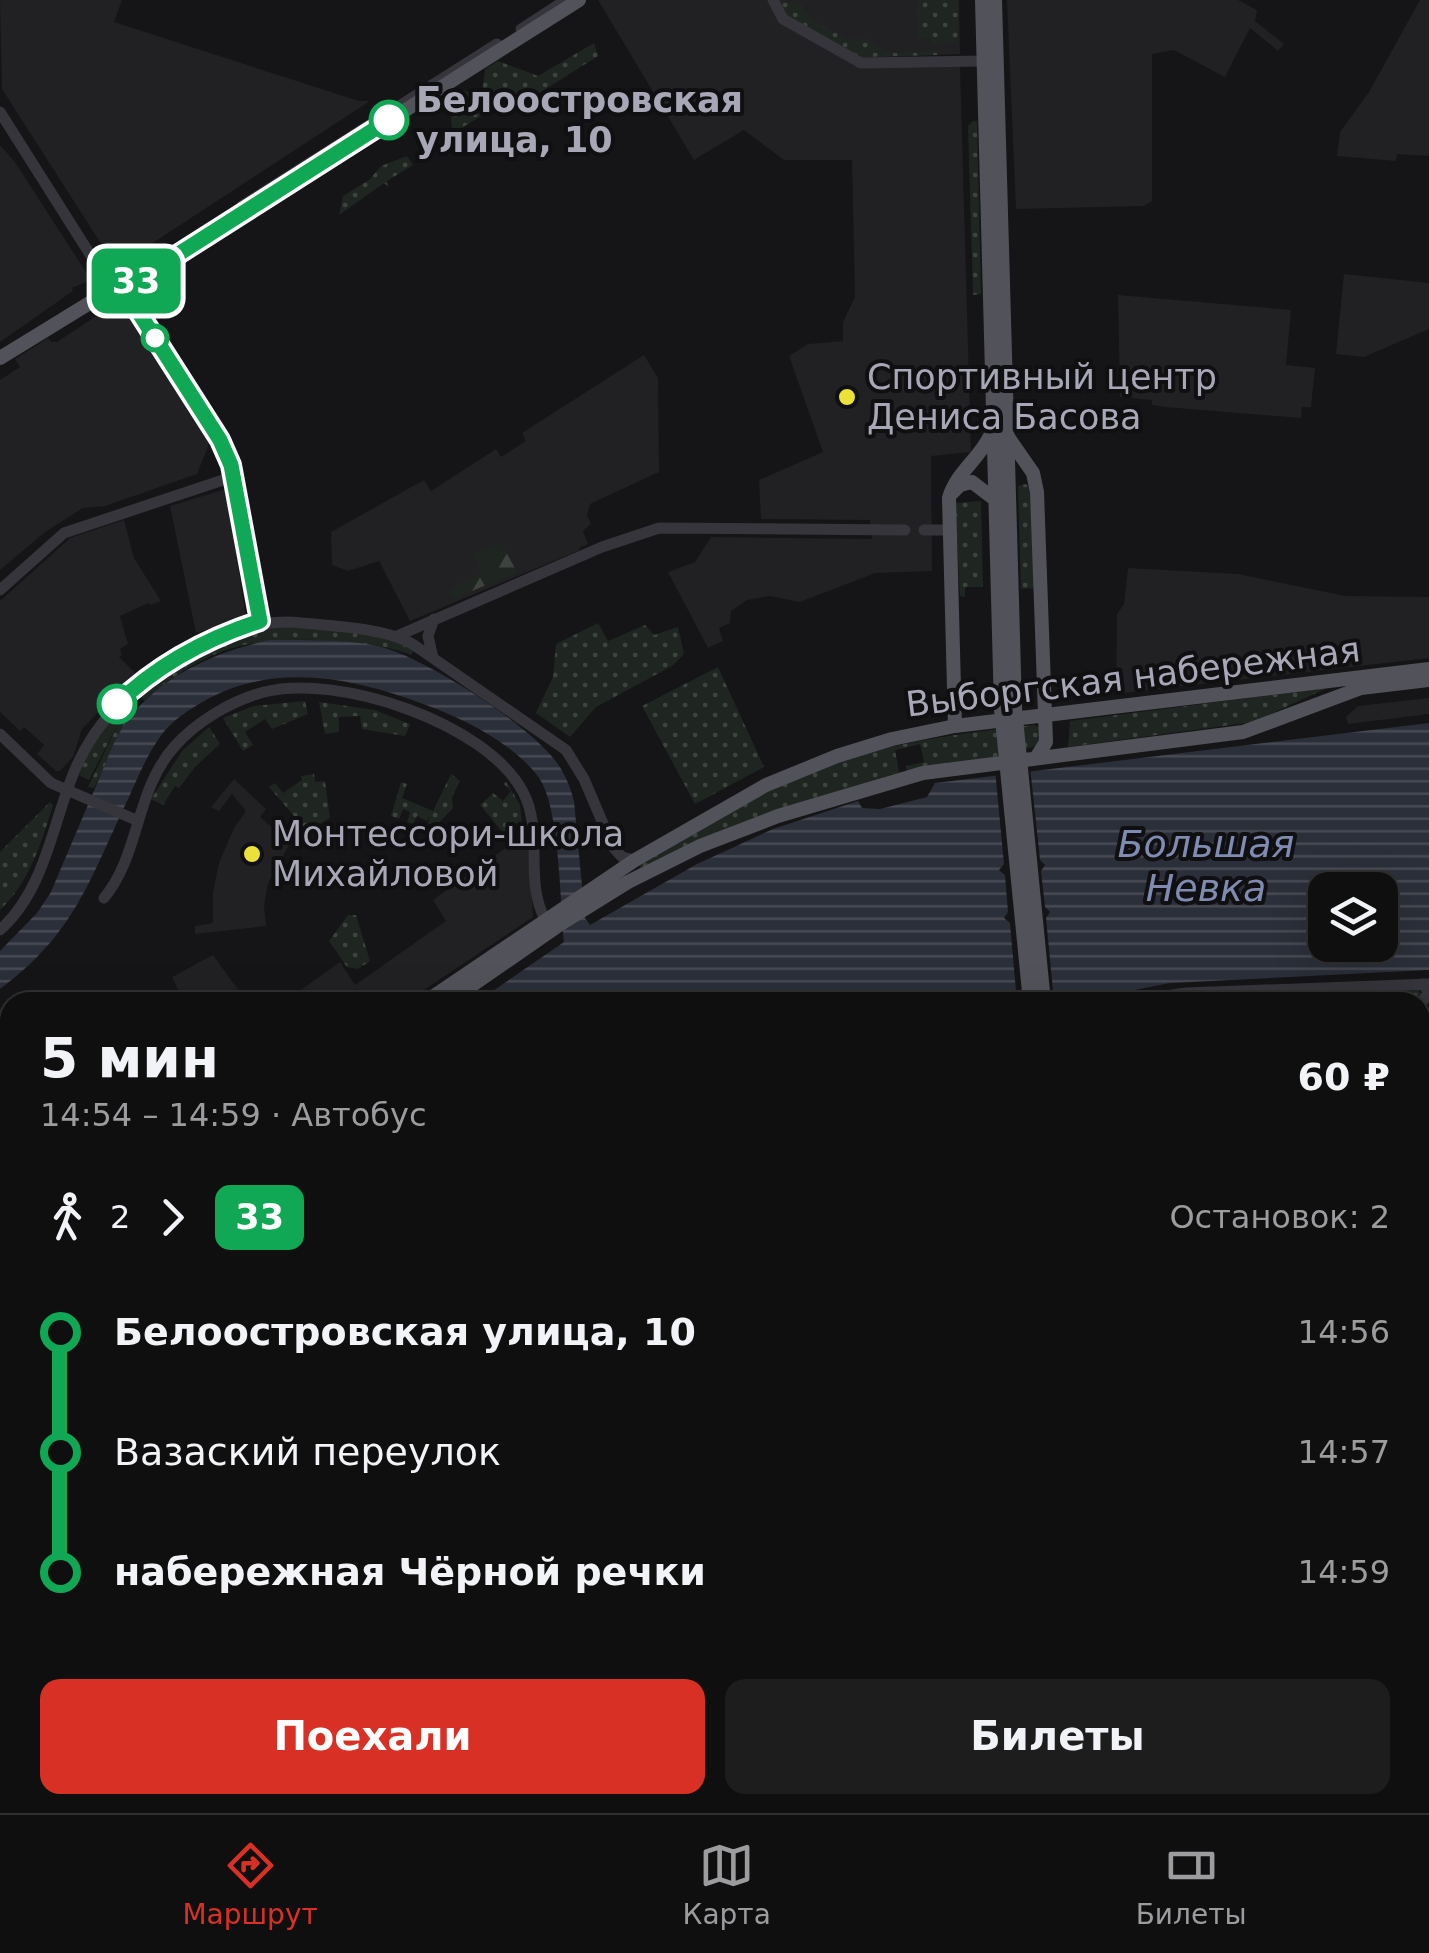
<!DOCTYPE html>
<html lang="ru">
<head>
<meta charset="utf-8">
<style>
  body { margin:0; font-family:"DejaVu Sans",sans-serif; background:#1e1d1e; color:#f1f3f6; height:100vh; display:flex; flex-direction:column; font-size:38px; white-space:nowrap }
  * { box-sizing:border-box; margin:0 }
  p { font-size:32px; color:#9c9c9f }
  .icon { flex:none; width:55px; height:55px; fill:none; stroke:currentColor; stroke-width:2; stroke-linecap:round; stroke-linejoin:round }
  .map { position:relative; flex:1; overflow:hidden }
  .sheet { position:absolute; left:0px; top:992px; width:1430px; height:822px; display:flex; flex-direction:column; background:#100f10; border-radius:30px 30px 0 0; box-shadow:0 10px 40px #0002,0 0 0 2px #302f30 }
  .sheet>* { flex:none }
  .badge { padding:0 20px; border-radius:15px; font-size:35px; line-height:65px }
  .fabs { position:absolute; left:1308px; top:872px; display:grid; gap:20px }
  .fabs a { display:grid; place-items:center; width:90px; height:90px; border-radius:20px; background:#100f10; box-shadow:0 10px 40px #0002,0 0 0 2px #302f30; font-size:50px }
  .map>.badge { position:absolute; translate:-50% -50%; box-shadow:0 0 0 5px #fff }
  .legs { display:flex; align-items:center; gap:15px; height:110px; padding:0 40px; font-size:32px }
  .legs p { margin-inline-start:auto }
  .head { display:flex; align-items:center; justify-content:space-between; height:170px; padding:0 40px }
  h1 { font-size:55px; font-weight:700; line-height:75px }
  .cta { display:flex; gap:20px; margin-top:auto; padding:20px 40px }
  .cta a { flex:1; height:115px; border-radius:20px; background:#d93025; color:#fff; font-size:40px; font-weight:700; line-height:115px; text-align:center }
  .cta a+a { background:#1e1d1e; color:#f1f3f6 }
  ul { padding:0 40px; list-style:none }
  li { display:flex; align-items:center; gap:35px; height:120px; font-size:38px }
  li i { display:grid; place-items:center; width:15px; height:100%; margin:0 12px; background:currentColor }
  li i::after { content:''; width:25px; height:25px; margin:-12px; border:8px solid; border-radius:50%; background:#100f10 }
  li p { margin-inline-start:auto }
  li:first-child i { background:linear-gradient(#0000 50%,currentColor 0) }
  li:last-child i { background:linear-gradient(currentColor 50%,#0000 0) }
  .menu { display:flex; justify-content:space-around; align-items:center; height:140px; border-top:2px solid #302f30; background:#100f10; font-size:28px; color:#9c9c9f }
  .menu a { display:grid; justify-items:center; gap:5px }
  .menu .on { color:#d93025 }
  .map>svg:first-child { display:block }
  .built { fill:#212023 }
  .grass { fill:url(#grass-dots) }
  .forest { fill:url(#forest-firs) }
  .water { fill:url(#water-rules); fill-rule:evenodd }
  .pier { fill:#151416 }
  .lines { fill:none; stroke-linecap:round; stroke-linejoin:round }
  .minor { stroke:#36353b; stroke-width:11 }
  .major { stroke:#52525a; stroke-width:14 }
  .major-bridge { stroke:#52525a; stroke-width:14 }
  .line-1-casing { stroke:#fff; stroke-width:22 }
  .line-1 { stroke:#10a855; stroke-width:15 }
  .stop-1-dot { fill:#fff; stroke:#10a855; stroke-width:5 }
  .poi-dot { fill:#ebe238; stroke:#100f11; stroke-width:4 }
  .labels { text-anchor:middle; stroke-width:8; stroke-linejoin:round; paint-order:stroke }
  .stop-label { font-size:35px; font-weight:bold; fill:#a7a7b6; stroke:#100f11; text-anchor:start }
  .poi-label { font-size:35px; fill:#a7a7b6; stroke:#100f11; text-anchor:start }
  .street-label { font-size:35px; fill:#a7a7b6; stroke:#100f11 }
  .water-label { font-size:38px; font-style:italic; fill:#7f8bb0; stroke:#100f11 }
</style>
</head>
<body>
<div class="map">
<svg width="1429" height="1813" viewBox="0 0 1429 1813">
  <defs>
    <pattern id="grass-dots" width="8" height="8" patternUnits="userSpaceOnUse" patternTransform="scale(2.5)"><rect width="8" height="8" fill="#1f2621"/><path d="M2 2h.1M6 6h.1" fill="none" stroke="#3d433f" stroke-width="1.8" stroke-linecap="round"/></pattern>
    <pattern id="forest-firs" width="22" height="20" patternUnits="userSpaceOnUse" patternTransform="scale(2.5)"><rect width="22" height="20" fill="#1f2621"/><path d="M5 1l3.5 6h-7zM16 11l3.5 6h-7z" fill="#3d433f"/></pattern>
    <pattern id="water-rules" width="6" height="5" patternUnits="userSpaceOnUse" patternTransform="scale(2.5)"><rect width="6" height="5" fill="#2b2f39"/><path d="M0 2.5h6" fill="none" stroke="#474a53"/></pattern>
  </defs>
  <rect width="100%" height="100%" fill="#151416"/>
  <!-- built -->
  <path class="built" d="M0 0H122L114 22 359 101H370L116 267 2 89Z
    M598 0H768L780 22 860 67 960 66 971 452 931 456 932 571 875 573 800 602 769 596 747 600 731 611 730 623 719 628 723 641 708 648 668 572 695 562 711 537 872 539 870 520 761 519 759 480 823 452 789 356 808 344 843 341V322L855 297 852 160H784L744 130 694 160Z
    M778 0H959L960 54 859 58 787 17Z
    M1007 0H1238L1257 10 1255 21 1284 44 1278 51 1250 28 1225 77 1174 50 1152 54V201L1144 206 1016 209Z
    M1420 0H1429V156L1397 154 1396 161 1337 156 1340 132 1369 92Z
    M0 145 15 162 91 280 72 288 73 291 0 342Z
    M1344 274 1429 283V329L1364 357 1336 354Z
    M1118 295 1291 310 1286 365 1315 368 1311 407H1302L1301 418 1165 407 1152 405V400L1120 397Z
    M119 301 211 439 197 474 105 506 83 508 45 532 0 570V380L20 367 15 359 48 338 51 342H57Z
    M644 355 658 378 659 472 590 504 587 515 591 524 583 531 588 544 579 548 580 550 410 621 379 561 348 571 332 565 331 532 424 480 431 491 496 449 501 457 526 441 522 433Z
    M226 489 246 617 196 633 170 506Z
    M124 520 134 558 161 601 151 605 148 603 120 616 128 644 120 649 122 655 119 657 135 673 82 729 73 757 60 771H56L37 754 44 745 24 727 20 731 0 712V601L70 538Z
    M1128 568 1238 574 1345 596 1429 597V658L1116 694 1117 614 1124 604Z
    M1429 698V714L1348 724 1346 717 1358 706Z
    M234 779 266 809 260 817 290 843 268 883 264 906 266 926 195 934V926L213 923V892L219 863 234 828 246 811 232 794 219 811 211 807Z
    M521 837H527L533 917 406 1002H284L340 962 355 985 446 921 433 900Z
    M213 955 247 1002H176L179 992 172 977Z
    M1429 1012V1211L1420 1213V1013Z
    M719 1805H891L914 1813H716Z
    M1025 1805H1382L1387 1813H1023Z"/>
  <!-- grass -->
  <path class="grass" d="M779 0 801 4 812 20 847 39H865L891 53 937 51 938 55 860 57 788 16Z
    M917 0H958V42L932 44 931 38H918Z
    M594 43 598 56 517 107 482 94 485 69 498 61 538 76Z
    M463 90 494 102 496 107 455 132 452 128 449 101 454 92Z
    M973 121H977L981 294 973 295 968 126Z
    M407 156 413 165 387 181 389 187 384 183 339 215 343 196 369 180 381 166Z
    M1026 484 1032 489 1035 588 1021 589 1018 486Z
    M981 501 983 587H965V597L960 596 955 503Z
    M598 623 608 641 645 625 654 635 678 627 684 654 672 666 596 707 570 737 536 713 553 677 556 644Z
    M263 625 380 635 414 650 411 655C386 645 362 643 334 641 252 636 209 645 145 700L131 693 194 652Z
    M718 667 764 767 695 804 642 706Z
    M1327 688 1253 722 1068 747 1070 721Z
    M305 701 308 714 272 729 265 719 245 732 253 745 243 751 223 718 254 706Z
    M319 702 375 710 410 724 405 736 362 729 360 716 339 717V732L325 734Z
    M120 704 130 715 94 788 88 787 122 716 89 780 79 775 86 757Z
    M1034 725 1040 728 1041 742C1027 756 932 766 907 770L906 766 924 762 920 744 895 750 899 772 753 819 641 869 639 865C687 837 736 804 787 781 865 746 950 734 1034 725Z
    M209 727 220 744 195 767 179 788 175 786 163 805 151 799 182 751Z
    M314 774 315 782 325 781 330 818 307 831 269 787 275 783 283 793 302 780 301 776Z
    M451 774 460 781 452 797 453 808 434 828 428 823 430 816 427 821 417 816 413 824 407 822 410 812 403 809 399 819 391 816 401 782 407 784 402 798 433 811Z
    M506 781 520 805 522 826 506 836 480 805 493 793 503 801 511 791 504 784Z
    M50 802 53 805C41 844 30 881 0 910V852Z
    M348 915H356L370 961 358 969 347 967 329 941Z
    M1418 989 1421 994 1418 997 1374 1002H1240L1329 993Z
    M0 1009H5L10 1018V1034L3 1040 10 1053V1242L0 1247Z
    M10 1592V1794L0 1798V1597Z
    M413 1805H617L615 1813H410Z"/>
  <!-- forest -->
  <path class="forest" d="M501 543 517 572 453 599 450 589 482 573 473 554Z"/>
  <!-- water -->
  <path class="water" d="M269 640C304 640 344 639 378 646 424 657 525 722 554 759 564 771 570 786 574 801L585 918 590 925 697 864 773 829 858 801 862 808 880 809 927 797 935 783 1429 723V970L1170 983 1073 1002H477L564 942C560 904 560 808 539 778 515 744 464 719 426 705 349 676 267 660 194 707 180 716 169 724 160 737 147 755 138 777 129 797 90 878 76 933 0 989V951L37 913 51 892C67 854 83 816 99 779 108 758 116 734 130 717 166 673 216 652 269 640ZM1325 890H1380V945H1325Z
    M10 1331V1588L0 1592V1338Z
    M190 1805H413L410 1813H189Z"/>
  <!-- pier -->
  <path class="pier" d="M1030 767 1040 860 1045 865 1041 871 1045 907 1050 912 1046 918 1054 1002H1017L1010 923 1004 918 1008 912 1005 875 999 870 1004 864 995 769Z"/>
  <g class="lines">
    <!-- minor -->
    <path class="minor" d="M773 0 783 19 861 63 983 61
      M521 29 566 0
      M0 112 93 259 132 302 220 440 237 486 260 621
      M242 206 497 44
      M924 530H949
      M0 590 64 533 235 476
      M397 636 602 547 659 528 905 530
      M433 658 428 636 434 619
      M0 734 51 783 136 820
      M104 898C140 855 135 791 174 747 197 721 231 701 264 692 337 673 487 723 523 792 544 831 524 881 545 919
      M0 930C45 890 52 825 74 772 96 719 132 686 181 658 220 634 256 618 302 623 334 626 387 628 414 645L566 750 584 779 613 847 622 857 635 860
      M1422 984 1429 991 1423 1001
      M1126 1002 1186 993 1429 984
      M1420 1219 1429 1217
      M1420 1298 1429 1310
      M927 1805 951 1813
      M158 1813 159 1805
      M623 1813 626 1805"/>
    <!-- major -->
    <path class="major" d="M982 0 1001 709
      M995 0 1015 708
      M0 358 101 296 133 283 579 0
      M1006 434 1033 473 1037 492 1046 742 1036 758
      M952 493 960 485 972 482 993 498
      M955 726 949 498C956 473 979 459 990 436
      M425 1002 635 860 766 785 837 756 892 739 955 726 1429 669
      M448 1002 562 923 628 882 700 846 778 816 923 773 1243 732 1361 688 1429 680
      M0 1254 10 1249
      M0 1294 10 1288
      M0 1306 10 1300
      M0 1319 10 1312
      M1400 1805 1405 1813
      M1417 1805 1421 1813"/>
    <!-- major-bridge -->
    <path class="major-bridge" d="M1015 708 1044 1002
      M1001 709 1030 1002"/>
  </g>
  <g class="lines">
    <defs>
      <path id="line-1" d="M117 704C157 665 208 638 260 621L231 465 220 440 132 302 118 288 133 283 389 120"/>
    </defs>
    <!-- line-1 casing -->
    <use href="#line-1" class="line-1-casing"/>
    <!-- line-1 -->
    <use href="#line-1" class="line-1"/>
  </g>
  <!-- markers -->
  <g class="stop-1-dot">
    <circle cx="389" cy="120" r="18"/>
    <circle cx="155" cy="338" r="12"/>
    <circle cx="117" cy="704" r="18"/>
  </g>
  <g class="poi-dot">
    <circle cx="847" cy="397" r="10"/>
    <circle cx="252" cy="854" r="10"/>
  </g>
  <g class="labels">
    <!-- stop labels -->
    <g class="stop-label">
      <text x="416" y="112">Белоостровская<tspan x="416" dy="40">улица, 10</tspan></text>
    </g>
    <!-- poi labels -->
    <g class="poi-label">
      <text x="867" y="389">Спортивный центр<tspan x="867" dy="40">Дениса Басова</tspan></text>
      <text x="272" y="846">Монтессори-школа<tspan x="272" dy="40">Михайловой</tspan></text>
    </g>
    <!-- street labels -->
    <g class="street-label">
      <text transform="translate(1133 677) rotate(-7)" y="12">Выборгская набережная</text>
    </g>
    <!-- water labels -->
    <g class="water-label">
      <text x="1206" y="857">Большая<tspan x="1206" dy="44">Невка</tspan></text>
    </g>
  </g>
</svg>
<div class="fabs">
<a><svg class="icon" aria-label="layers" viewBox="0 0 24 24"><path d="M12 4l9 5-9 5-9-5zM3 14l9 5 9-5"/></svg></a>
</div>
<b class="badge" style="left:136px;top:281px;background:#10a855;color:#fff">33</b>
<section class="sheet">
<div class="head"><div><h1>5 мин</h1><p>14:54 – 14:59 · Автобус</p></div><b>60 ₽</b></div>
<div class="legs"><svg class="icon" aria-label="walk" viewBox="0 0 24 24"><circle cx="13" cy="4" r="2"/><path d="M13 8l-2 6 4 7M11 14l-3 7M7 12l3-4h3l4 4"/></svg>2<svg class="icon" aria-label="forward" viewBox="0 0 24 24"><path d="M9 5l7 7-7 7"/></svg><b class="badge" style="background:#10a855;color:#fff">33</b><p>Остановок: 2</p></div>
<ul>
<li><i style="color:#10a855"></i><b>Белоостровская улица, 10</b><p>14:56</p></li>
<li><i style="color:#10a855"></i><span>Вазаский переулок</span><p>14:57</p></li>
<li><i style="color:#10a855"></i><b>набережная Чёрной речки</b><p>14:59</p></li>
</ul>
<div class="cta"><a>Поехали</a><a>Билеты</a></div>
</section>
</div>
<nav class="menu">
<a class="on"><svg class="icon" aria-label="directions" viewBox="0 0 24 24"><path d="M12 3l9 9-9 9-9-9zM9 14v-3h6M13 9l2 2-2 2"/></svg>Маршрут</a>
<a><svg class="icon" aria-label="map" viewBox="0 0 24 24"><path d="M3 6l6-2 6 2 6-2v14l-6 2-6-2-6 2zM9 4v14M15 6v14"/></svg>Карта</a>
<a><svg class="icon" aria-label="tickets" viewBox="0 0 24 24"><path d="M3 7h18v10H3zM15 7v10"/></svg>Билеты</a>
</nav>
</body>
</html>
